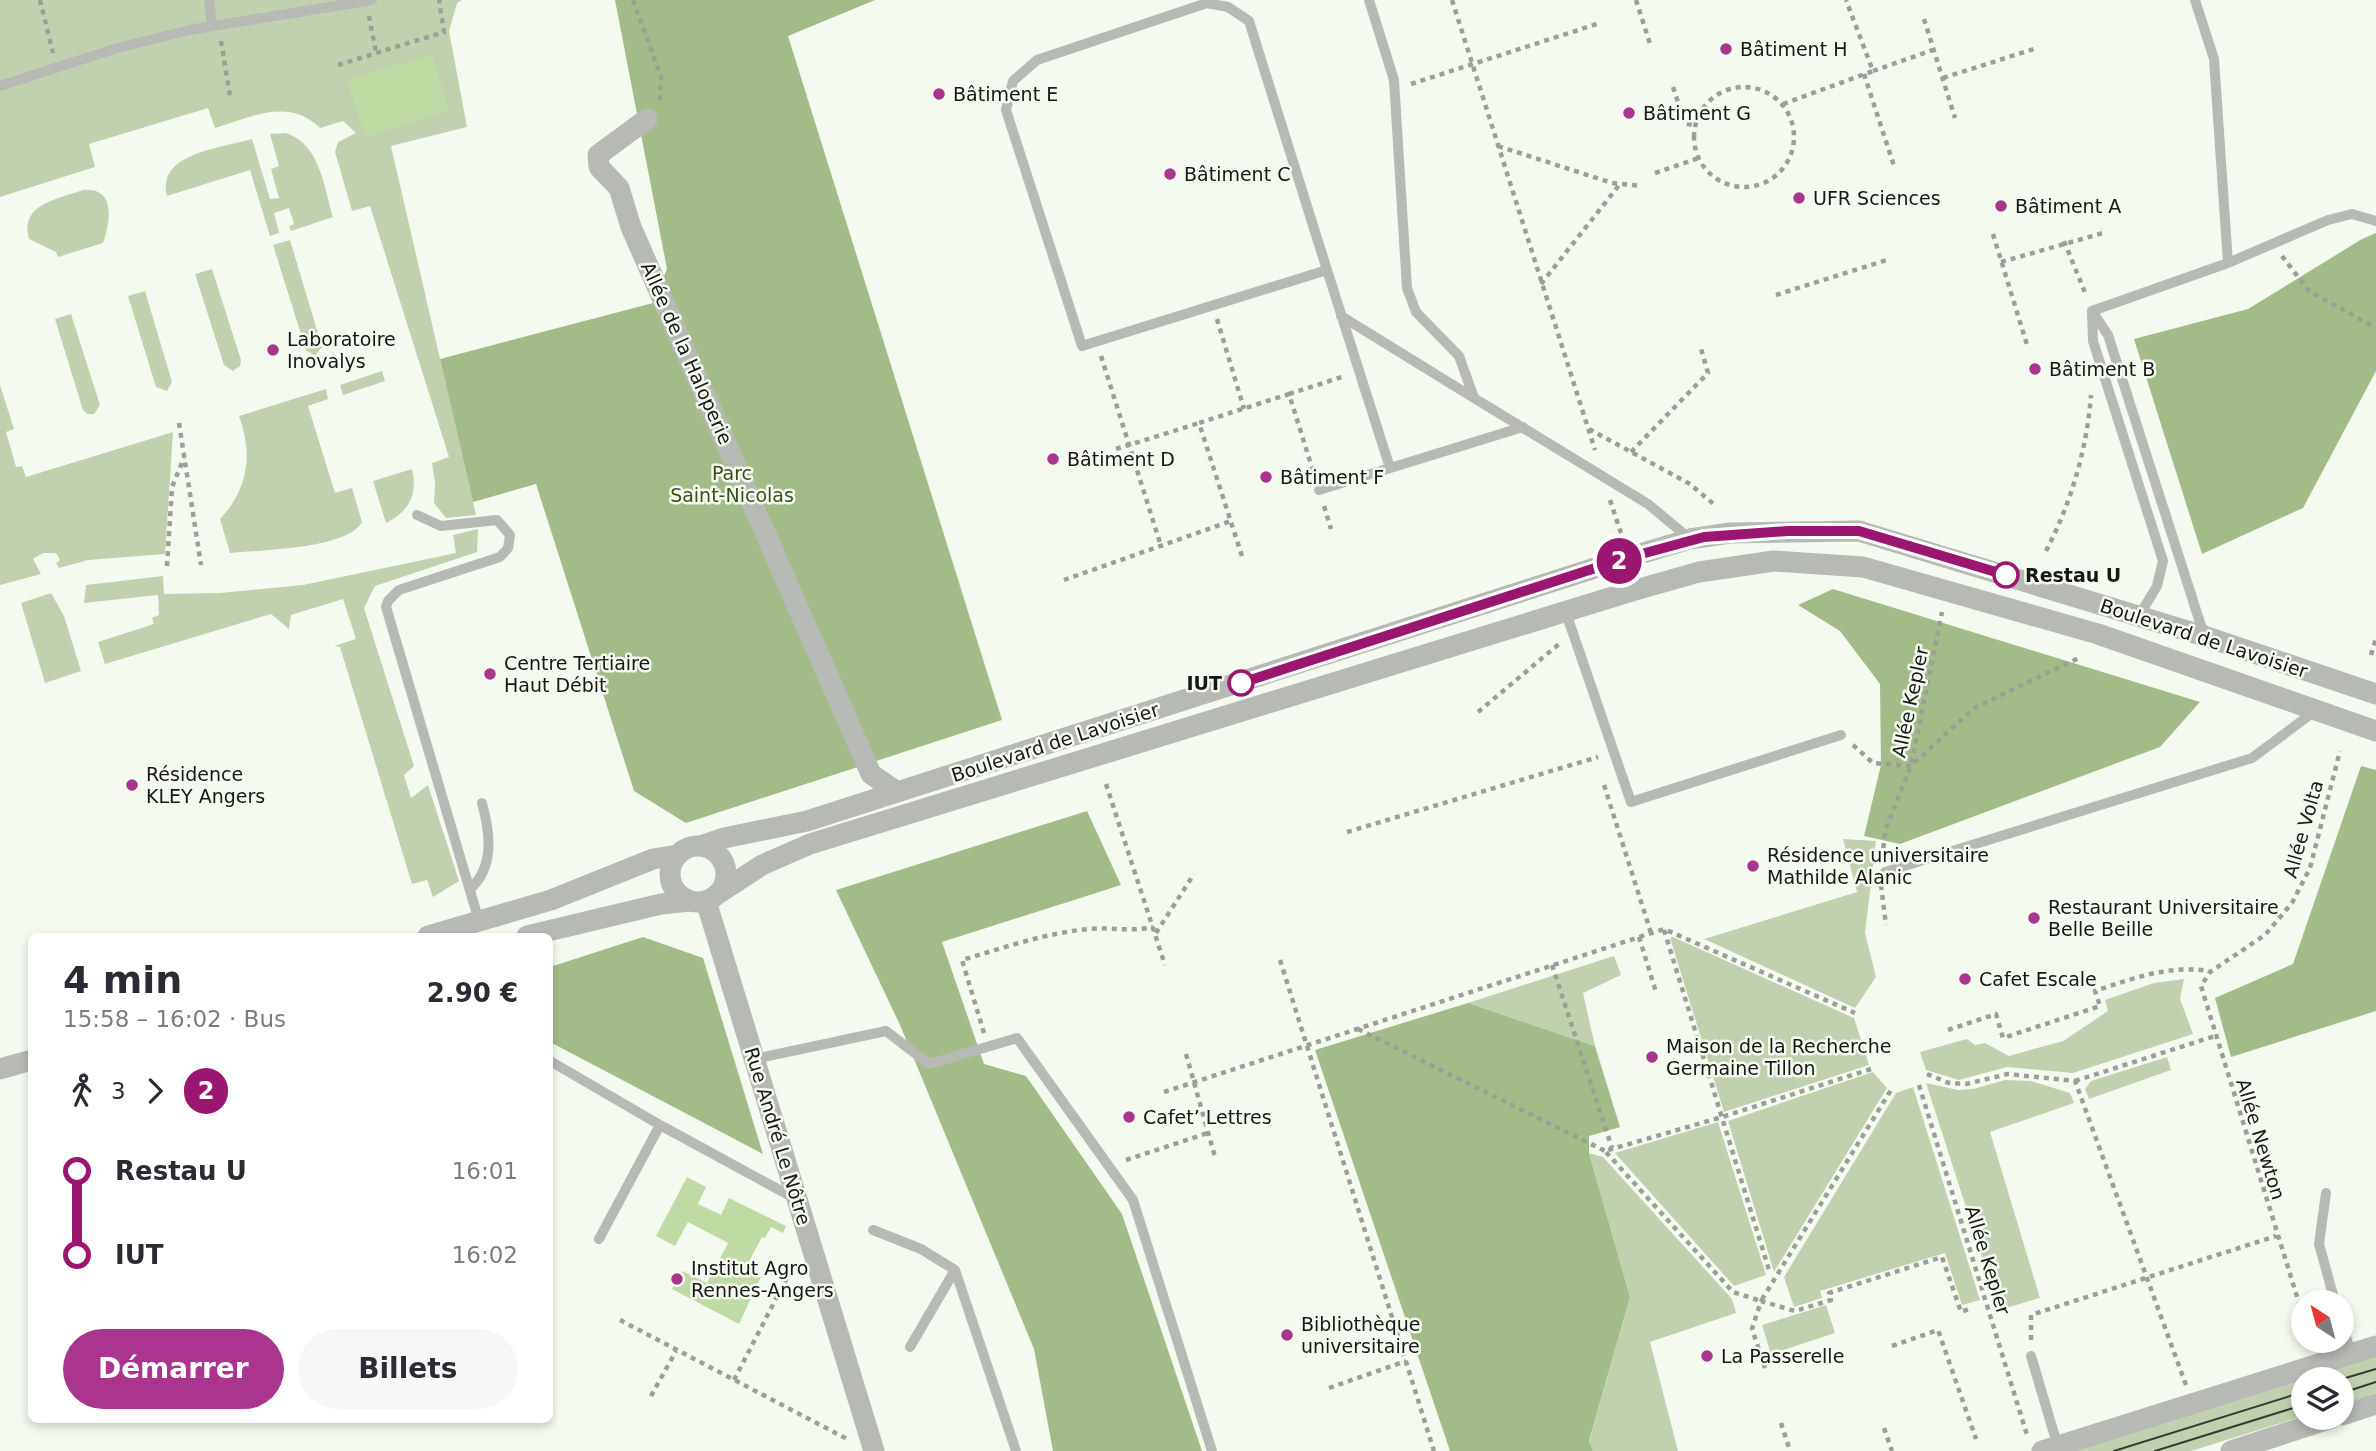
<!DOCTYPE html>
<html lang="fr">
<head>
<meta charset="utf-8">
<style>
  body { margin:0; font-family:"DejaVu Sans",sans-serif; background:#f7f7f7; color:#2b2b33; height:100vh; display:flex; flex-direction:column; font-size:26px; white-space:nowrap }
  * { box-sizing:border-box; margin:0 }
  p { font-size:23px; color:#7c7c81 }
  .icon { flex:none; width:38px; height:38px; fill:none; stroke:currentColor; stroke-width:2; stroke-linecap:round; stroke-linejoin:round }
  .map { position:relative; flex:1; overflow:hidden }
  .panel { position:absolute; left:28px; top:933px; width:525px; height:490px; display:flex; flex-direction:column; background:#fff; border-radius:10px; box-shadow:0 4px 10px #0003 }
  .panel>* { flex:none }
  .badge { padding:0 14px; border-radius:23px; font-size:24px; line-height:46px }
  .needle { width:46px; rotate:324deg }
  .fabs { position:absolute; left:2291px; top:1290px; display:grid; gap:14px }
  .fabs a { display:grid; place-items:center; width:63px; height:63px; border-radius:50%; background:#fff; box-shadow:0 4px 10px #0003; font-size:35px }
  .map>.badge { position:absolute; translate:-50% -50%; box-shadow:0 0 0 4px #fff }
  .legs { display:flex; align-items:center; gap:10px; height:77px; padding:0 35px; font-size:23px }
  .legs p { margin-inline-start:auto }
  .head { display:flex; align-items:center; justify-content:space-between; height:119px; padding:0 35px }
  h1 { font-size:38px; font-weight:700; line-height:52px }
  .primary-button { display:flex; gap:14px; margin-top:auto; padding:14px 35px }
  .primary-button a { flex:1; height:80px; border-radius:42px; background:#a9358e; color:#fff; font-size:28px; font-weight:700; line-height:80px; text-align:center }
  .primary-button a+a { background:#f7f7f7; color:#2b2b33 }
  ul { padding:0 35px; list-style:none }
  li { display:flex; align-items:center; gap:24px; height:84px; font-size:26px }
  li i { display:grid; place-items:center; width:10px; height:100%; margin:0 9px; background:currentColor }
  li i::after { content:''; width:18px; height:18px; margin:-9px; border:5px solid; border-radius:50%; background:#fff }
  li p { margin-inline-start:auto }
  li:first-child i { background:linear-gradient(#0000 50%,currentColor 0) }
  li:last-child i { background:linear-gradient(currentColor 50%,#0000 0) }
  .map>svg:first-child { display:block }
  .green { fill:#c1d1af }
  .forest { fill:#a3bc87 }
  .water { fill:#c0daa4 }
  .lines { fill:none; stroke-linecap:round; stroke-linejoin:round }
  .path { stroke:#9b9f98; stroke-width:4.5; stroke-dasharray:5 5; stroke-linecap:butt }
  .lane { stroke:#b7b9b5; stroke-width:10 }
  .street { stroke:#b7b9b5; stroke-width:21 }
  .tram { stroke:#383a36; stroke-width:2 }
  .line-1-casing { stroke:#fff; stroke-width:16 }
  .line-1 { stroke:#9b1670; stroke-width:10 }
  .poi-dot { fill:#a9358e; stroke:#f5faf0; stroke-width:2.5 }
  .stop-1-dot { fill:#fff; stroke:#9b1670; stroke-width:3.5 }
  .labels { text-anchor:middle; stroke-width:5; stroke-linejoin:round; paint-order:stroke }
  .poi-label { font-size:19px; fill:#171815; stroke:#f5faf0; text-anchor:start }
  .street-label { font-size:19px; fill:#171815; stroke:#f5faf0 }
  .park-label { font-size:19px; fill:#384f17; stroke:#f5faf0 }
  .stop-label { font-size:19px; font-weight:bold; fill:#171815; stroke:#f5faf0; text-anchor:start }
</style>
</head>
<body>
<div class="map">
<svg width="2376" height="1451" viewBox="0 0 2376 1451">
  <rect width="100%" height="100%" fill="#f5faf0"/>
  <!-- green -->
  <path class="green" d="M0 0H462L457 3 449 31 467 127 391 146 476 515 446 518 434 503 435 482 432 463 449 457 370 206 352 211 335 152 338 142 356 133 343 121 320 128C289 97 251 117 215 128L208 108 89 144 95 167 0 197Z
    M286 133C320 144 324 187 333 217L291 231 289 226 294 224 289 208 274 213 279 233 270 236 250 170 167 196C156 153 222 148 252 139L270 199 279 198 271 169 279 166 270 134Z
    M83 190C117 187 110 223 103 243L58 257 56 252 29 239C19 204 58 199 83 190Z
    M290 240 322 347 315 356 306 350 273 245Z
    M212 269 241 360 240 366 233 371 224 365 195 274Z
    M145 291 172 382 167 391 156 387 128 296Z
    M71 314 100 405 94 414H87L83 410 55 319Z
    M382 371 385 381 343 395 340 385Z
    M0 385 14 429 6 432 16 467 22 466 26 477 173 432 165 554 88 560 59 568 56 563 60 560 56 553H43L33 559 41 574 0 585Z
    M326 389 328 399 308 406 335 493 352 488 362 522C348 549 260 550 230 553L220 519C248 489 253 455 239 416Z
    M412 469C418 494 409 512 386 523L373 481Z
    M478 529 477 552 375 586 364 608 414 766 404 775 411 798 428 785 459 881 433 897 427 880 412 884 340 647 334 646 356 639 343 599 291 615 289 629 271 614 105 664 98 642 154 624 152 618 159 615 158 595 84 603 86 585 163 576 164 594 220 593 303 585 456 553 453 535Z
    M51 593 64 616 81 671 45 683 21 603Z
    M1843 839 1876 841 1865 933 1876 977 1855 1008 1704 939 1857 892Z
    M1673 937 1854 1018 1869 1065 1724 1112 1670 938Z
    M1614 956 1621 975 1583 993 1595 1046 1468 1003Z
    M2184 979 2180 999 2193 1034 2073 1073 2007 1067 1959 1080 1926 1070 1920 1052 1967 1039 1975 1045 1985 1043 2009 1056 2063 1041 2108 1011 2105 1000 2154 983Z
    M2167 1057 2171 1070 2089 1099 2085 1089 2091 1081Z
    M1873 1072 1887 1088 1774 1272 1728 1121Z
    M2005 1080 2031 1081 2070 1093 2074 1103 1990 1132 2040 1298 1999 1310 1926 1083 1958 1090 1973 1089Z
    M1913 1087 1980 1300 1962 1305 1945 1253 1820 1291 1822 1298 1794 1307 1784 1277 1896 1093Z
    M1718 1122 1766 1275 1734 1286 1615 1153Z
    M1589 1153 1603 1157 1732 1299 1736 1313 1650 1342 1678 1451H1593L1589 1442 1630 1297Z
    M1826 1305 1835 1333 1771 1354 1762 1325Z
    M2376 1356V1393L2342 1404V1379H2332L2329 1371Z
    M2303 1380V1416L2191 1451H2074Z"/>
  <!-- forest -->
  <path class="forest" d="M615 0H875L788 36 1002 720 686 823 634 791 536 484 473 502 440 359 653 303 667 269Z
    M2376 233V371L2303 508 2202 554 2134 339 2248 309 2362 239Z
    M1833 589 2200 702 2160 747 1900 844 1864 836 1881 765 1880 684 1840 631 1798 605Z
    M2361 766 2376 770V1011L2231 1057 2215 998 2293 964Z
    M1087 811 1121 885 942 942 984 1064 1026 1076 1122 1214 1202 1451H1053L1034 1349 900 1025 836 890Z
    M643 937 703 958 763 1154 550 1042V967Z
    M1468 1003 1595 1046 1620 1127 1589 1136V1153L1630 1297 1589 1441 1593 1451H1450L1315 1050Z"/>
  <!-- water -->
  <path class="water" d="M432 54 449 111 365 137 347 80Z
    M687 1177 706 1187 698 1204 721 1215 729 1198 786 1226 783 1233 771 1227 765 1238 762 1237 745 1269 761 1277 739 1324 672 1289 682 1271 707 1283 728 1243 688 1222 675 1246 656 1236Z"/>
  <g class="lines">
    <!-- path -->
    <path class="path" d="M40 0 53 53
      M633 0 661 77 660 102
      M1452 0 1595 450
      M1636 0 1651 47
      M369 16 376 53
      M1924 19 1955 118
      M221 41 230 96
      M338 65 444 32 439 0
      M1873 71 1933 50
      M1864 74 1894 166
      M1943 78 2037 48
      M1411 84 1600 23
      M1694 137a50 50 0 1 1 100 0a50 50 0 1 1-100 0Z
      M1673 87 1685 123 1696 126
      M1783 104 1873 71 1846 0
      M1498 146 1612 183 1642 186
      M1655 173 1699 158
      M1993 234 2028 348
      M2064 241 2086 295
      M2282 256 2309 291 2376 328
      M2001 262 2103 233 2102 229
      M1541 284 1620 184
      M1776 295 1890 259
      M1217 319 1244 409
      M1101 356 1161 546
      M1289 394 1345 376
      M179 423 201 565
      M1589 429 1690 484 1716 506
      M1116 449 1199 423
      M1631 452 1708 373 1700 345
      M1610 500 1621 533
      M1324 506 1331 529
      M2046 551C2071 503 2087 449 2091 395
      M1242 556 1199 423 1289 394 1314 474
      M167 566 172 487 184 458
      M1064 580 1231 521
      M2371 655 2376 638
      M1478 712 1559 644
      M1853 745 1873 763 1911 766 1974 708 2081 657
      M1106 784 1165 965
      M1604 785 1651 933
      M1347 832 1598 757
      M1882 858 1886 828 1911 766 1942 612
      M1881 885 1886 925
      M1664 930 1770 1273
      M1156 933 1194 874
      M1639 937 1656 992
      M1280 960 1434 1451
      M1552 965 1612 1148
      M1358 1029 1605 1151
      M1948 1030 1996 1014 2003 1038 2100 1006 2095 991C2134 978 2168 965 2209 971
      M984 1033 962 960C1003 948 1045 933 1089 929 1111 927 1131 932 1153 927
      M1186 1054 1215 1157
      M1871 1069 1722 1117 1605 1151 1733 1292 1761 1301 1891 1090
      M1927 1074 1949 1083 1966 1084 2008 1074 2075 1081 2186 1385
      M2075 1081 2215 1036
      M1919 1085 2027 1435
      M1164 1092 1664 929 1855 1013
      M1126 1160 1208 1133
      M2303 1316 2201 986 2210 972 2265 935 2292 903 2310 868 2340 751
      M620 1320 849 1440
      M2031 1340V1315L2276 1236
      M1892 1346 1938 1330 1976 1439
      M1765 1368 1752 1329 1761 1301 1795 1311 1831 1300 1829 1293 1942 1257 1961 1312 1969 1309
      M734 1380 794 1264
      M1329 1388 1406 1361
      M651 1396 676 1351
      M1781 1423 1790 1451
      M1884 1428 1892 1451"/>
    <!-- lane -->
    <path class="lane" d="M209 0 212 25
      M1369 0 1394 80 1407 288 1416 312 1459 356 1474 398 1648 504 1690 539
      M2195 0 2214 59 2228 263
      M1207 3 1228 7 1249 21 1327 270 1082 346 1006 110 1013 81 1037 60Z
      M0 86 114 49 189 30 372 0
      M1327 270 1390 468
      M2092 311 2108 335 2204 635
      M2092 311 2093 341 2163 561 2157 586 2139 616
      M2092 311 2228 263 2328 220 2352 214 2376 221
      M1341 316 1474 398
      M1319 490 1523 427
      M417 515 441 526 497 520 510 535 508 548 500 557 399 590 388 601 386 607 479 921
      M1566 613 1631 802 1841 735
      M1885 872 2252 758 2315 711
      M470 889C495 867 490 832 482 803
      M754 1059 886 1031 929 1064 1017 1038 1133 1200 1212 1451
      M550 1061 660 1125
      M2326 1193 2319 1244 2335 1302
      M873 1230 921 1249 955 1270 1016 1451
      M599 1239 660 1125 796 1199
      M2342 1323 2351 1354
      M910 1347 955 1270
      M2031 1356 2058 1447"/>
    <!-- street -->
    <path class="street" d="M647 119 598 155 599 167 619 188 631 227 871 774 897 792
      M701 846 724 838 807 821 1623 559 1690 539 1730 533 1859 531 2204 636 2376 694
      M670 874a28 28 0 1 1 56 0a28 28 0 1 1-56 0Z
      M716 895 762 865 810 844 1632 591 1699 572 1774 561 1863 567 2098 634 2376 731
      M706 901 874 1451
      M428 936 551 900 653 859 678 855
      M527 936 661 904 690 901
      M0 1069 32 1060
      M2342 1415 2376 1404
      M2042 1451 2376 1346
      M2231 1451 2332 1418"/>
    <!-- tram -->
    <path class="tram" d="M2342 1379 2376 1369
      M2342 1393 2376 1382
      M2114 1451 2303 1392
      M2155 1451 2303 1405"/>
  </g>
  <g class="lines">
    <defs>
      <path id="line-1" d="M1241 683 1623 559 1704 537 1787 531H1859L2006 575"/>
    </defs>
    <!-- line-1 casing -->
    <use href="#line-1" class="line-1-casing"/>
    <!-- line-1 -->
    <use href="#line-1" class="line-1"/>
  </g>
  <!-- markers -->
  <g class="poi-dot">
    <circle cx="1726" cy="49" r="7"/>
    <circle cx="939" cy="94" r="7"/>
    <circle cx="1629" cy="113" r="7"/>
    <circle cx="1170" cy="174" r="7"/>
    <circle cx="1799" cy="198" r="7"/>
    <circle cx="2001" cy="206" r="7"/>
    <circle cx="273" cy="350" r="7"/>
    <circle cx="2035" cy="369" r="7"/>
    <circle cx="1053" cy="459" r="7"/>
    <circle cx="1266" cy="477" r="7"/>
    <circle cx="490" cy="674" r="7"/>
    <circle cx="132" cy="785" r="7"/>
    <circle cx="1753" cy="866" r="7"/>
    <circle cx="2034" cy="918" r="7"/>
    <circle cx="1965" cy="979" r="7"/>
    <circle cx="1652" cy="1057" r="7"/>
    <circle cx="1129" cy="1117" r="7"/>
    <circle cx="677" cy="1279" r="7"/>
    <circle cx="1287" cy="1335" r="7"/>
    <circle cx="1707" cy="1356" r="7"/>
  </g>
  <g class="stop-1-dot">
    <circle cx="2006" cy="575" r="12"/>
    <circle cx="1241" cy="683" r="12"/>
  </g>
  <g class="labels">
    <!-- poi labels -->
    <g class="poi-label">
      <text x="1740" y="56">Bâtiment H</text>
      <text x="953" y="101">Bâtiment E</text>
      <text x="1643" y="120">Bâtiment G</text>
      <text x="1184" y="181">Bâtiment C</text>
      <text x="1813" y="205">UFR Sciences</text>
      <text x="2015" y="213">Bâtiment A</text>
      <text x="287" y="346">Laboratoire<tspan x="287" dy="22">Inovalys</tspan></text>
      <text x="2049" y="376">Bâtiment B</text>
      <text x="1067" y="466">Bâtiment D</text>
      <text x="1280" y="484">Bâtiment F</text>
      <text x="504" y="670">Centre Tertiaire<tspan x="504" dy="22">Haut Débit</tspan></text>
      <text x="146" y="781">Résidence<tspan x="146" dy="22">KLEY Angers</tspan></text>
      <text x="1767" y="862">Résidence universitaire<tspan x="1767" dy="22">Mathilde Alanic</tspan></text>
      <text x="2048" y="914">Restaurant Universitaire<tspan x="2048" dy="22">Belle Beille</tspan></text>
      <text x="1979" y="986">Cafet Escale</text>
      <text x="1666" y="1053">Maison de la Recherche<tspan x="1666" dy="22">Germaine Tillon</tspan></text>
      <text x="1143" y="1124">Cafet’ Lettres</text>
      <text x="691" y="1275">Institut Agro<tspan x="691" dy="22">Rennes-Angers</tspan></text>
      <text x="1301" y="1331">Bibliothèque<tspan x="1301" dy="22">universitaire</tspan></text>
      <text x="1721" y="1363">La Passerelle</text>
    </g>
    <!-- street labels -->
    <g class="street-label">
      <text transform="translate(687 353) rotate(66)" y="7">Allée de la Haloperie</text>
      <text transform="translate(2204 638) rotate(18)" y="7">Boulevard de Lavoisier</text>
      <text transform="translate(1910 702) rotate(-78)" y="7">Allée Kepler</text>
      <text transform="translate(1055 742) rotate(-18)" y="7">Boulevard de Lavoisier</text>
      <text transform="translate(2303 829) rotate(-74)" y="7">Allée Volta</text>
      <text transform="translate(778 1136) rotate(73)" y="7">Rue André Le Nôtre</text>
      <text transform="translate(2261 1139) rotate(73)" y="7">Allée Newton</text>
      <text transform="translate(1988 1260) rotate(73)" y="7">Allée Kepler</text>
    </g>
    <!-- park labels -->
    <g class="park-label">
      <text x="732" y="480">Parc<tspan x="732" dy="22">Saint-Nicolas</tspan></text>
    </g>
    <!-- stop labels -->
    <g class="stop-label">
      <text x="2025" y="582">Restau U</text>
      <text x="1222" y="690" text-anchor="end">IUT</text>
    </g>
  </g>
</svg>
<div class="fabs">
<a><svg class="needle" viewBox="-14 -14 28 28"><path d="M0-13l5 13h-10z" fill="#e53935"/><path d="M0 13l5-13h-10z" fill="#7c7c81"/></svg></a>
<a><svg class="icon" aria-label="layers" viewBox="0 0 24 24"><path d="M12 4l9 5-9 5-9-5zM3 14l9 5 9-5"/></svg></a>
</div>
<b class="badge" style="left:1619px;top:561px;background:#9b1670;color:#fff">2</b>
<section class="panel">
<div class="head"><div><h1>4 min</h1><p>15:58 – 16:02 · Bus</p></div><b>2.90 €</b></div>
<div class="legs"><svg class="icon" aria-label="walk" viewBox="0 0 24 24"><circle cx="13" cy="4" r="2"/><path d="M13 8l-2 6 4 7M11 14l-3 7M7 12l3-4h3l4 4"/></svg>3<svg class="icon" aria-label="forward" viewBox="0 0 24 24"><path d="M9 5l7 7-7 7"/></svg><b class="badge" style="background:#9b1670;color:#fff">2</b></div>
<ul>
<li><i style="color:#9b1670"></i><b>Restau U</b><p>16:01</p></li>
<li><i style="color:#9b1670"></i><b>IUT</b><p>16:02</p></li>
</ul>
<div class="primary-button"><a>Démarrer</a><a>Billets</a></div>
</section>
</div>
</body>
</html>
